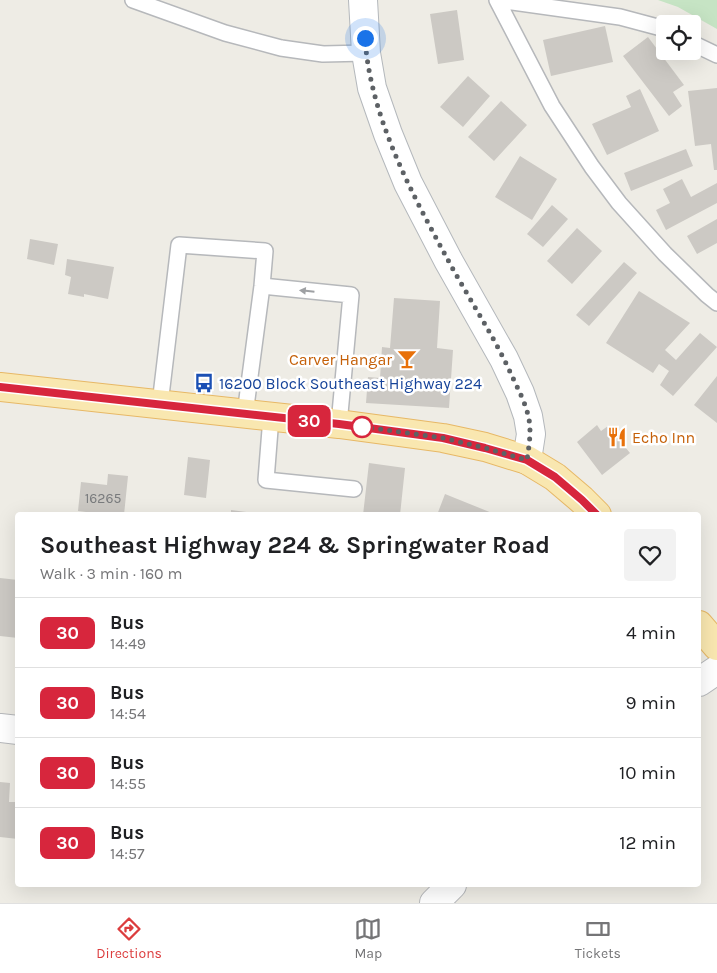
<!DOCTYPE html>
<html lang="en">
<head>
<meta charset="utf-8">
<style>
  body { margin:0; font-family:Karla,sans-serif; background:#f2f2f2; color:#202124; height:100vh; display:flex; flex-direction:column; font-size:19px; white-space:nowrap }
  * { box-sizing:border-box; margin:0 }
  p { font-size:16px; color:#757577 }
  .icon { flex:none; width:28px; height:28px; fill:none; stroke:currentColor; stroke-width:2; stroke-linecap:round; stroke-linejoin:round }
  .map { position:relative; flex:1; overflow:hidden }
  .panel { position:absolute; left:15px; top:512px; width:686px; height:375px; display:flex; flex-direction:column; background:#fff; border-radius:5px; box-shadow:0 5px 20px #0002 }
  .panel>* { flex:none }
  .badge { padding:0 10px; border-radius:8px; font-size:18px; line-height:32px }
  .tools { position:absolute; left:656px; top:15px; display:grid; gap:10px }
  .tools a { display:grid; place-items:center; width:45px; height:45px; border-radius:5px; background:#fff; box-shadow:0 5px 20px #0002; font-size:25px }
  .you { position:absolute; width:25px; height:25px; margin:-12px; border:4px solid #fff; border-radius:50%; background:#1a73e8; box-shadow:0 0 0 8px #1a73e833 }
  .map>.badge { position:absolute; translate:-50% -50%; box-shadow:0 0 0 2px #fff }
  .round { display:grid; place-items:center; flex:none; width:52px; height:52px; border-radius:5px; background:#f2f2f2 }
  .headline { display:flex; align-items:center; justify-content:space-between; height:85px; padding:0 25px }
  h1 { font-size:24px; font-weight:700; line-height:38px }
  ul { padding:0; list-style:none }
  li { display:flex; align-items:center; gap:15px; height:70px; padding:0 25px; border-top:1px solid #e0e0e0 }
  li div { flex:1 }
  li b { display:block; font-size:19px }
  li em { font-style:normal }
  li .badge { min-width:55px; font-weight:700; text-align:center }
  .tabs { display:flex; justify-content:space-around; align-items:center; height:70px; border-top:1px solid #e0e0e0; background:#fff; font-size:14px; color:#757577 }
  .tabs a { display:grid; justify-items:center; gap:2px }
  .tabs .selected { color:#dc3d3e }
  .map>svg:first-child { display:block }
  .green { fill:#c6e4c4 }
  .building { fill:#ccc9c4 }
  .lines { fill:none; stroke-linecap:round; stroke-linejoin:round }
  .service-casing { stroke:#b6b8bb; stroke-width:18 }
  .minor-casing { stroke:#b6b8bb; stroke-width:30 }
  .secondary-casing { stroke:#b4b8bc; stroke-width:30 }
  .primary-casing { stroke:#e7b866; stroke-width:30 }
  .service { stroke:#fff; stroke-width:15 }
  .minor { stroke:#fff; stroke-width:28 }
  .secondary { stroke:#fff; stroke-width:28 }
  .primary { stroke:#f9e7b0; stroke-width:28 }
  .oneway { fill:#9ea0a3 }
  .line-casing { stroke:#fff; stroke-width:11 }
  .line { stroke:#d7263d; stroke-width:8 }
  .walk { stroke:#5d6165; stroke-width:5; stroke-dasharray:0 9 }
  .stop-dot { fill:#fff; stroke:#d7263d; stroke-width:2.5 }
  .labels { text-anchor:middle; stroke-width:5; stroke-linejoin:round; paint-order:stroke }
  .number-label { font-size:14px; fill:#797b7d }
  .food-label { font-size:16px; fill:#c56008; stroke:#fff; text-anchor:end }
  .transit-label { font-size:16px; fill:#164399; stroke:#fff; text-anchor:start }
</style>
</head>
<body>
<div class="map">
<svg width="717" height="903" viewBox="0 0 717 903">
  <rect width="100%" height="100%" fill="#eeece5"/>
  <!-- green -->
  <path class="green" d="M658 0H717V29L678 7Z"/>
  <!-- building -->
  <path class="building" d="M457 10 464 60 438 64 430 14Z
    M605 26 613 62 551 76 543 40Z
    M648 37 684 85 673 92 682 106 669 116 623 56Z
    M468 76 490 96 463 127 440 107Z
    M717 88V170H714L711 144 695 146 688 91Z
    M640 89 659 131 607 155 592 124 631 107 626 96Z
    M501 101 527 125 494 161 468 137Z
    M686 149 693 166 631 191 624 173Z
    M520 156 557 179 532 220 495 197Z
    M682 179 691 197 717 183V203L666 230 656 210 670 203 663 189Z
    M552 205 568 219 543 247 527 234Z
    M717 219V243L697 254 687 236Z
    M577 228 602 251 572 284 547 261Z
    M30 239 58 244 54 265 27 259Z
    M67 259 114 267 108 299 84 294V297L68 294 71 277 65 275Z
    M624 262 637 273 589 326 576 315Z
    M639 291 690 323 665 350 676 360 700 333 717 347 673 396 660 385 669 371 659 364 653 373 606 343Z
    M394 298 440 301 437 348 453 350 449 408 366 403 368 377 380 378 382 347 390 348Z
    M717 376V423L694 405Z
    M597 425 601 431 608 426 630 453 602 475 577 442Z
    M188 457 210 460 206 498 184 495Z
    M369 463 405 468 400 515H363Z
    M108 474 128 476 124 515H94V513L78 511 81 482 107 485Z
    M445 494 497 515H437Z
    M231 510 261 514V515H231Z
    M0 578 18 580V638L0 636Z
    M0 782 10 783 9 802H18V839L0 837Z"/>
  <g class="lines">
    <defs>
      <path id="service" d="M133 0 225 33 281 48 323 54 366 53
        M497 0 552 106 592 167 619 203 665 254 707 295 717 303
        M497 0 620 17 665 29
        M692 43 717 55
        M262 286 351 295 339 424
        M160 404 179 245 265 251 262 286 245 414
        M271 417 266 480 354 489"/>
      <path id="minor" d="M699 682 717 670
        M0 728 18 730
        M434 903 452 885"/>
      <path id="secondary" d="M363 0 366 53 372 88 388 134 408 183 448 260 504 359 520 393 528 416 531 434 527 460"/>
      <path id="primary" d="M0 387 339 424 443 438 485 447 527 460 555 477 582 500 597 515
        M699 625 717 646"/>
    </defs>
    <!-- service casing -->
    <use href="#service" class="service-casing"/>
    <!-- minor casing -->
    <use href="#minor" class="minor-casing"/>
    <!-- secondary casing -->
    <use href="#secondary" class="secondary-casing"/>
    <!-- primary casing -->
    <use href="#primary" class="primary-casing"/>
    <!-- service -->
    <use href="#service" class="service"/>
    <!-- minor -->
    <use href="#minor" class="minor"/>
    <!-- secondary -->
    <use href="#secondary" class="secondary"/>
    <!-- primary -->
    <use href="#primary" class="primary"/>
  </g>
  <!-- one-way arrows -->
  <defs><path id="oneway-solid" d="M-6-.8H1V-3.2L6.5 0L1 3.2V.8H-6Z" transform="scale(1.25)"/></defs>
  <use class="oneway" href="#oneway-solid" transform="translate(307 291) rotate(-174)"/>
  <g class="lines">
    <defs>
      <path id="line" d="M0 387 339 424 443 438 485 448 527 460 555 477 582 500 597 515"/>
    </defs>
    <!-- line casing -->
    <use href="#line" class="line-casing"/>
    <!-- line -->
    <use href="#line" class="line"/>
    <!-- walk -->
    <path class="walk" d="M362 427 358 426 443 438 485 448 527 460C529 445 532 430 528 415 525 402 518 389 512 376 494 336 469 299 448 260 411 192 370 116 365 38"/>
  </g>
  <!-- icons -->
  <defs>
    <symbol id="bar-bare" viewBox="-9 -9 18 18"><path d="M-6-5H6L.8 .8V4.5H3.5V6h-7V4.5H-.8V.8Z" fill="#e8710a" stroke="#fff" stroke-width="2.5" paint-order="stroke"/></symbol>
    <symbol id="bus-bare" viewBox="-9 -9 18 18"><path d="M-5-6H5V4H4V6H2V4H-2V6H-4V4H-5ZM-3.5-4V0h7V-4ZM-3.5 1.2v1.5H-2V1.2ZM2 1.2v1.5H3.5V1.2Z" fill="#1a4fb4" stroke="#fff" stroke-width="2.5" paint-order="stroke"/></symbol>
    <symbol id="restaurant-bare" viewBox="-9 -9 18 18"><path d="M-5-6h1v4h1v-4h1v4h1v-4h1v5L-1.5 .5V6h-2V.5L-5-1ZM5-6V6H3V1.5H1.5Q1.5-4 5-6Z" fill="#e8710a" stroke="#fff" stroke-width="2.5" paint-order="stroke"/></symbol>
  </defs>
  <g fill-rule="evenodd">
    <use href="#bar-bare" x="393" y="345" width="28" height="28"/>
    <use href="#bus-bare" x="190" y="369" width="28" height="28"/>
    <use href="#restaurant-bare" x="603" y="423" width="28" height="28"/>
  </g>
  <!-- markers -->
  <circle class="stop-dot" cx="362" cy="427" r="10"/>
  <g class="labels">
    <!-- number labels -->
    <g class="number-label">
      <text x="103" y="503">16265</text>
    </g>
    <!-- food labels -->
    <g class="food-label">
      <text x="392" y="365">Carver Hangar</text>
      <text x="632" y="443" text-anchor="start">Echo Inn</text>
    </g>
    <!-- transit labels -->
    <g class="transit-label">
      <text x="219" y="389">16200 Block Southeast Highway 224</text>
    </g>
  </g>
</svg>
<div class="tools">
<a><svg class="icon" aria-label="locate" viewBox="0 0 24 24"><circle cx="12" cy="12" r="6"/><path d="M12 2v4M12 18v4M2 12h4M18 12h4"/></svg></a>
</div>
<div class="you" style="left:365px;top:38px"></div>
<b class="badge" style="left:309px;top:421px;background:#d7263d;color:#fff">30</b>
<section class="panel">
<div class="headline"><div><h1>Southeast Highway 224 &amp; Springwater Road</h1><p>Walk · 3 min · 160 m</p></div><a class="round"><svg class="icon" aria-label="heart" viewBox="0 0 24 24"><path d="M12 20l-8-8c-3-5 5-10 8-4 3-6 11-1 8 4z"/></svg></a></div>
<ul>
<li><span class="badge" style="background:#d7263d;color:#fff">30</span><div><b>Bus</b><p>14:49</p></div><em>4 min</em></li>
<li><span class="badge" style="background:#d7263d;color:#fff">30</span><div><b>Bus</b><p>14:54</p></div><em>9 min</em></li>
<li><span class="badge" style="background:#d7263d;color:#fff">30</span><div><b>Bus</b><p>14:55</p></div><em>10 min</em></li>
<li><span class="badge" style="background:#d7263d;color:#fff">30</span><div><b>Bus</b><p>14:57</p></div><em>12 min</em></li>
</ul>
</section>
</div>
<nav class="tabs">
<a class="selected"><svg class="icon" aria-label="directions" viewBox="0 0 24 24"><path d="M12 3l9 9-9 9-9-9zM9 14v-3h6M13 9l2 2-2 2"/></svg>Directions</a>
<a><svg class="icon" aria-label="map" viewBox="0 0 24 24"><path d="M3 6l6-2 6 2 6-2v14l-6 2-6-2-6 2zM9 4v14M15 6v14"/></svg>Map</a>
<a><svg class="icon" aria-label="tickets" viewBox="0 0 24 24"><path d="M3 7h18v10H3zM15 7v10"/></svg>Tickets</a>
</nav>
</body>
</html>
